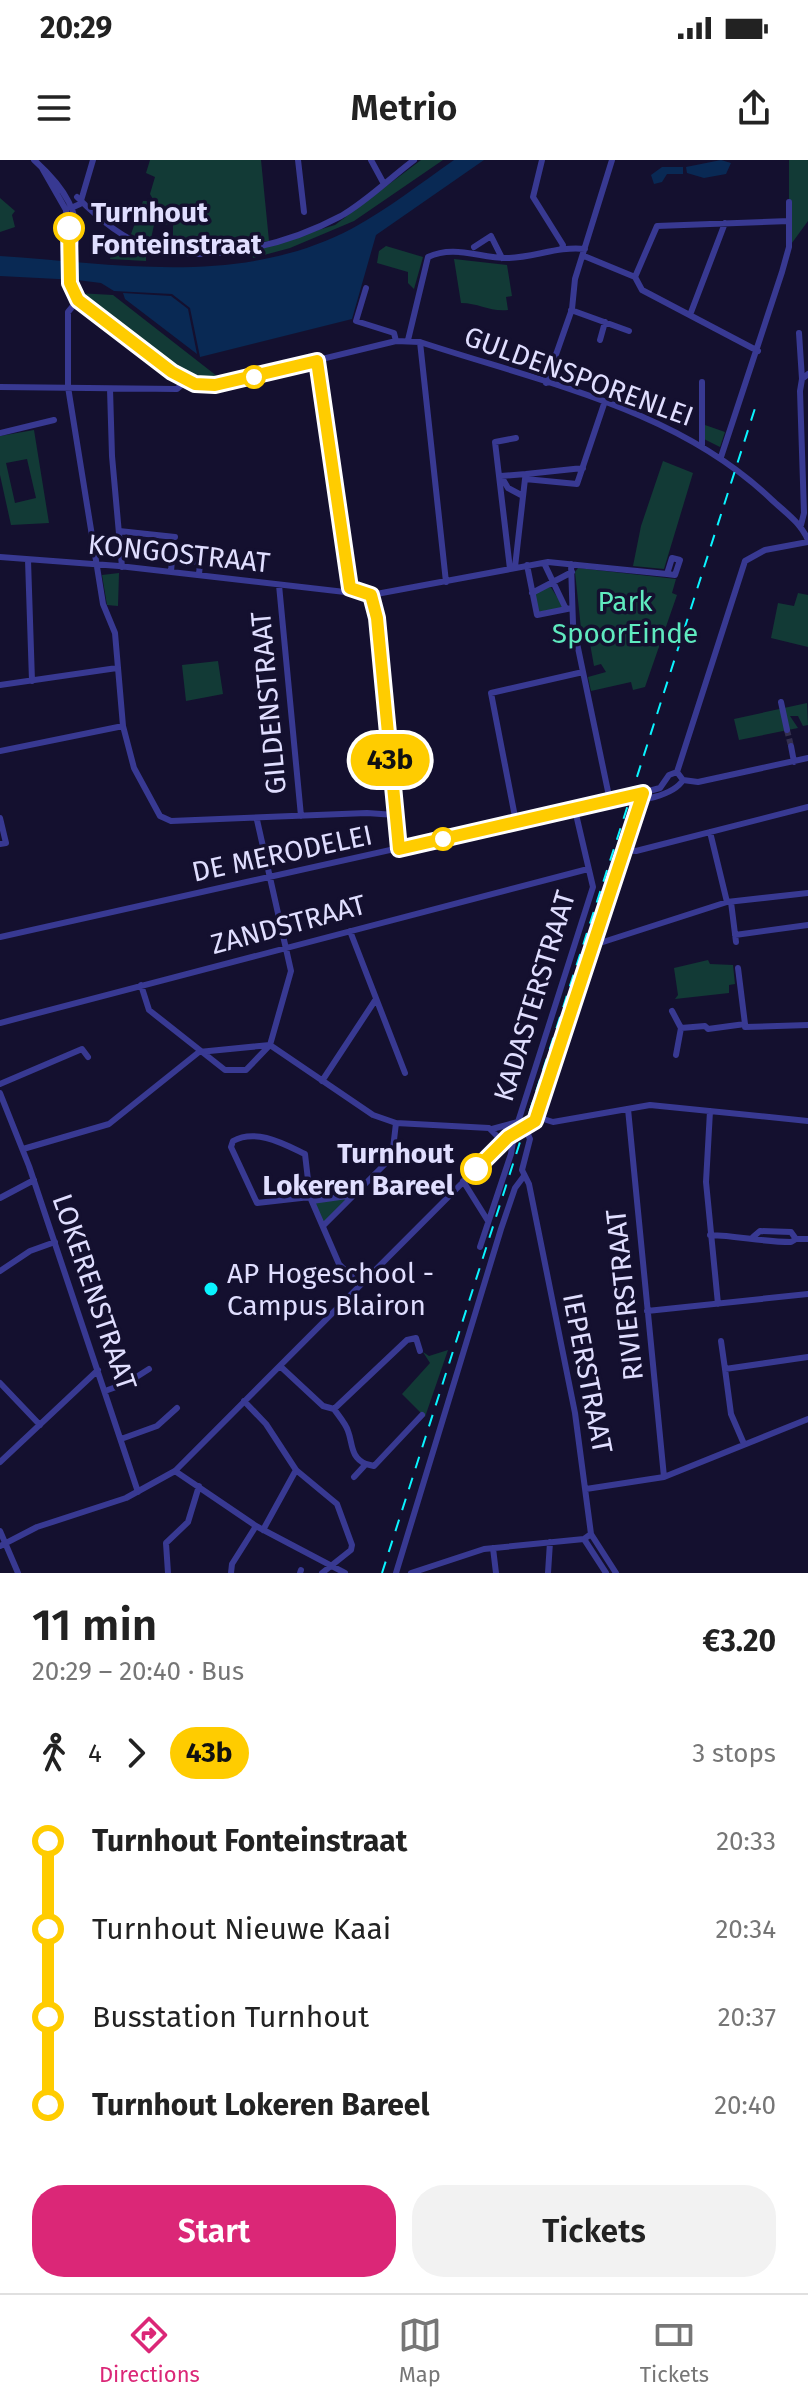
<!DOCTYPE html>
<html lang="en">
<head>
<meta charset="utf-8">
<style>
  body { margin:0; font-family:"Fira Sans",sans-serif; background:#f2f2f2; color:#222; height:100vh; display:flex; flex-direction:column; font-size:30px; white-space:nowrap }
  * { box-sizing:border-box; margin:0 }
  p { font-size:26px; color:#767676 }
  .icon { flex:none; width:44px; height:44px; fill:none; stroke:currentColor; stroke-width:2; stroke-linecap:round; stroke-linejoin:round }
  .map { position:relative; height:1413px; overflow:hidden }
  .drawer { display:flex; flex-direction:column; background:#fff; flex:1 }
  .drawer>* { flex:none }
  .badge { padding:0 16px; border-radius:26px; font-size:28px; line-height:52px }
  .map>.badge { position:absolute; translate:-50% -50%; box-shadow:0 0 0 4px #fff }
  .legs { display:flex; align-items:center; gap:12px; height:88px; padding:0 32px; font-size:26px }
  .legs p { margin-inline-start:auto }
  .summary { display:flex; align-items:center; justify-content:space-between; height:136px; padding:0 32px }
  h1 { font-size:44px; font-weight:600; line-height:60px }
  .primary-button { display:flex; gap:16px; margin-top:auto; padding:16px 32px }
  .primary-button a { flex:1; height:92px; border-radius:32px; background:#db2777; color:#fff; font-size:32px; font-weight:600; line-height:92px; text-align:center }
  .primary-button a+a { background:#f2f2f2; color:#222 }
  ul { padding:0 32px; list-style:none }
  li { display:flex; align-items:center; gap:28px; height:88px; font-size:30px }
  li i { display:grid; place-items:center; width:12px; height:100%; margin:0 10px; background:currentColor }
  li i::after { content:''; width:20px; height:20px; margin:-10px; border:6px solid; border-radius:50%; background:#fff }
  li p { margin-inline-start:auto }
  li:first-child i { background:linear-gradient(#0000 50%,currentColor 0) }
  li:last-child i { background:linear-gradient(currentColor 50%,#0000 0) }
  .status { display:flex; justify-content:space-between; align-items:center; height:56px; padding:0 40px; background:#fff; direction:ltr }
  .status svg { height:22px; fill:currentColor }
  header { display:flex; justify-content:space-between; align-items:center; height:104px; padding:0 32px; background:#fff; font-size:36px; font-weight:600 }
  .tabs { display:flex; justify-content:space-around; align-items:center; height:112px; border-top:2px solid #e0e0e0; background:#fff; font-size:22px; color:#767676 }
  .tabs a { display:grid; justify-items:center; gap:4px }
  .tabs .active { color:#db2777 }
  .map>svg:first-child { display:block }
  .green { fill:#123a36; fill-rule:evenodd }
  .water { fill:#092954 }
  .lines { fill:none; stroke-linecap:round; stroke-linejoin:round }
  .minor-tunnel { stroke:#332f4e; stroke-width:6; stroke-dasharray:6 3; stroke-linecap:butt }
  .minor { stroke:#383992; stroke-width:6 }
  .rail { stroke:#0af4ff; stroke-width:2; stroke-dasharray:12 10; stroke-linecap:butt }
  .line-1-casing { stroke:#fff; stroke-width:18 }
  .line-1 { stroke:#fc0; stroke-width:12 }
  .stop-1-dot { fill:#fff; stroke:#fc0; stroke-width:4 }
  .poi-dot { fill:#0af4ff; stroke:#14102f; stroke-width:3 }
  .labels { text-anchor:middle; stroke-width:7; stroke-linejoin:round; paint-order:stroke }
  .stop-label { font-size:28px; font-weight:bold; fill:#e0deff; stroke:#14102f; text-anchor:start }
  .street-label { font-size:28px; fill:#e0deff; stroke:#14102f }
  .park-label { font-size:28px; fill:#5feabf; stroke:#14102f }
  .poi-label { font-size:28px; fill:#e0deff; stroke:#14102f; text-anchor:start }
</style>
</head>
<body>
<div class="status"><b>20:29</b><svg viewBox="0 0 49 12"><path d="M0 12V9h3v3zM5 12V6h3v6zM10 12V3h3v9zM15 12V0h3v12zM26 1h20v11H26zM47 4h2v5h-2z"/></svg></div>
<header><svg class="icon" aria-label="menu" viewBox="0 0 24 24"><path d="M4 6h16M4 12h16M4 18h16"/></svg>Metrio<svg class="icon" aria-label="share" viewBox="0 0 24 24"><path d="M12 15V3M7 8l5-5 5 5M5 13v7h14v-7"/></svg></header>
<div class="map">
<svg width="808" height="1413" viewBox="0 0 808 1413">
  <rect width="100%" height="100%" fill="#14102f"/>
  <!-- green -->
  <path class="green" d="M150 0H261L269 81 219 88 173 85V64L154 65 150 83 131 74 143 41H154L150 34 155 17 146 13Z
    M421 0H443L354 61 290 88 253 98 252 90 335 65Z
    M789 0H808V61L789 87Z
    M0 38 15 51 12 55 15 67 0 72Z
    M125 81 136 86 135 91 146 95V101L110 99 112 91 121 92Z
    M386 86 423 97 414 129 408 123V112L377 103 379 91Z
    M454 99 507 105 512 136 506 137 508 150C490 152 479 143 461 143Z
    M77 133 113 135 222 220H197L182 214Z
    M705 265 725 272 720 287 704 279Z
    M34 270 49 363 11 365 0 315V276ZM27 299 36 338 15 343 6 303Z
    M663 301 693 313 664 409 633 406 641 366Z
    M578 408 676 419 672 433 677 435 645 527 633 530 631 522 591 531 588 517 606 512 601 504 594 506 589 478H582L575 412Z
    M119 413 118 446 107 445 102 415Z
    M550 426 564 448 538 452 535 434Z
    M798 433 808 435V487L771 478 778 443 794 446Z
    M218 501 223 534 186 541 182 505Z
    M807 543 808 565 803 566 798 556H790L798 568 739 580 734 559Z
    M708 800 710 804 733 805 735 824 729 825V833L675 839 678 835 674 808Z
    M349 1038 323 1065 314 1043Z
    M448 1190 425 1257 402 1234 430 1203 423 1192 429 1196Z"/>
  <!-- water -->
  <path class="water" d="M454 0H484L376 75 352 159 200 197 190 148 172 134 114 131 101 123 77 120 0 116V96C119 104 242 127 353 68 388 49 421 23 454 0Z
    M721 0 731 3 726 14 704 18 687 13 686 7Z
    M662 7H683V14H667L662 22 654 24 651 15Z
    M123 133 171 136 188 149 197 194 125 139Z"/>
  <g class="lines">
    <!-- minor-tunnel -->
    <path class="minor-tunnel" d="M787 570 791 586"/>
    <!-- minor -->
    <path class="minor" d="M34 0C61 24 87 56 72 96
      M298 0 304 52
      M371 0 384 24
      M542 0 533 37 563 85 562 88
      M42 8 66 50 70 123 75 136 186 221 215 225 396 181 420 182C541 222 678 249 772 340 786 353 800 362 808 380
      M77 37C96 56 121 78 146 86 206 106 287 85 341 56 367 41 390 18 414 0
      M71 48 80 44 93 0
      M474 87 491 76 502 98
      M584 96 635 117 642 130 758 191
      M635 117 657 66 789 61
      M366 128 356 161 394 173 396 181
      M78 140 68 152V227L103 444 115 473 123 566 134 608 160 656 171 661 367 653 395 655
      M571 150 629 171
      M690 155 725 63
      M799 173 802 219
      M408 180 428 97C455 84 481 99 509 98 535 97 559 86 585 89
      M600 180 605 162
      M420 182 446 422
      M317 201 352 431
      M702 222V285
      M546 223 572 149 575 119 612 0
      M0 227 177 229 186 221
      M110 229 112 296 122 407
      M0 273 54 260
      M721 297 782 112 789 87V42
      M525 319 577 324 604 244
      M525 319 526 314 583 308
      M523 336 508 328 501 316 526 314
      M801 365 804 353 800 231 802 219 808 214
      M119 371 175 377
      M0 397 119 406 371 435 548 402 587 406 667 414 675 415 680 400 672 398 667 414
      M28 400 32 521
      M544 403 566 449
      M571 404 573 464 610 641
      M527 405 537 455 572 448
      M515 407 525 319
      M510 409 495 282 516 278
      M171 412 172 399 200 402 199 415
      M279 425 301 656
      M532 433 572 412
      M371 435 377 458 399 689
      M0 525 117 508
      M781 542 787 570
      M791 586 794 602
      M0 591 123 566
      M677 612 745 401 765 390 808 382
      M677 612 683 620 698 622 808 598
      M619 639C637 644 674 635 683 620
      M0 658 6 683 0 684
      M516 662 491 533 583 512
      M710 672 727 742
      M622 690 636 691 808 647
      M731 742 736 782
      M350 771 405 913
      M735 775 808 765
      M0 777 619 639 660 628 669 615 677 612
      M594 780 603 782 727 742 808 733
      M738 808 745 864
      M141 825 149 850 225 910H246L270 885 291 811 257 660
      M672 851 681 868
      M0 863 588 709
      M270 885 373 955 396 963 489 968 503 982
      M199 892 270 885
      M676 895 681 868 705 866 708 869 745 864V867L808 865
      M322 921 376 839
      M0 924 82 889 88 897
      M0 933 29 1006 138 1332
      M628 949 664 1317
      M710 951 706 1022 718 1144
      M537 957 553 962 650 945 808 961
      M525 968 530 979 522 1010 529 1024 575 1253 591 1374 616 1413
      M492 969 518 962 593 727 575 650
      M23 989 109 964 199 892
      M463 1021 488 1061
      M310 1037 257 1043 231 987 233 981C256 968 284 984 305 994L310 1037 339 1104 360 1125
      M0 1038 34 1020
      M312 1041 354 1035 392 997 396 963
      M323 1066 354 1035
      M710 1075C739 1076 763 1082 791 1082L796 1079 791 1072 760 1071 753 1077
      M796 1079H808
      M480 1087 511 994 513 982 508 977
      M0 1111 30 1091 55 1082
      M647 1151 808 1134
      M721 1181 725 1209
      M280 1206 323 1246 334 1249C338 1255 346 1264 348 1271 353 1284 350 1297 366 1304
      M0 1223 40 1265
      M105 1231 127 1223 149 1209
      M244 1241 266 1264 296 1310 337 1344 352 1385 351 1390 322 1413
      M334 1249 407 1180 416 1178 420 1191
      M121 1279 157 1266 177 1248
      M744 1284 731 1254 725 1209 808 1197
      M0 1302 98 1210
      M175 1311 256 1366 345 1413
      M354 1317 366 1304 374 1306 422 1255
      M586 1329 664 1317 808 1259
      M263 1370 296 1310
      M0 1371 18 1413
      M584 1379 606 1413
      M0 1386 37 1367 126 1338 175 1311 508 977 533 965 643 633
      M493 1388 496 1413
      M168 1413 166 1383 188 1362 199 1326
      M231 1413 232 1404 256 1366
      M300 1413 301 1410
      M396 1413 501 1069 515 1028 524 1016
      M411 1413 484 1389 584 1379 591 1374
      M548 1413 550 1382"/>
    <!-- rail -->
    <path class="rail" d="M382 1413 757 242"/>
  </g>
  <g class="lines">
    <defs>
      <path id="line-1" d="M69 68 70 123 78 140 172 212 195 224 215 225 317 201 350 428 371 435 377 458 399 689 643 633 535 961 508 977 476 1009"/>
    </defs>
    <!-- line-1 casing -->
    <use href="#line-1" class="line-1-casing"/>
    <!-- line-1 -->
    <use href="#line-1" class="line-1"/>
  </g>
  <!-- markers -->
  <g class="stop-1-dot">
    <circle cx="69" cy="68" r="14"/>
    <circle cx="254" cy="217" r="10"/>
    <circle cx="443" cy="679" r="10"/>
    <circle cx="476" cy="1009" r="14"/>
  </g>
  <circle class="poi-dot" cx="211" cy="1129" r="8"/>
  <g class="labels">
    <!-- stop labels -->
    <g class="stop-label">
      <text x="91" y="62">Turnhout<tspan x="91" dy="32">Fonteinstraat</tspan></text>
      <text x="454" y="1003" text-anchor="end">Turnhout<tspan x="454" dy="32">Lokeren Bareel</tspan></text>
    </g>
    <!-- street labels -->
    <g class="street-label">
      <text transform="translate(579 216) rotate(20)" y="10">GULDENSPORENLEI</text>
      <text transform="translate(179 393) rotate(6)" y="10">KONGOSTRAAT</text>
      <text transform="translate(268 543) rotate(-95)" y="10">GILDENSTRAAT</text>
      <text transform="translate(282 693) rotate(-12)" y="10">DE MERODELEI</text>
      <text transform="translate(288 764) rotate(-15)" y="10">ZANDSTRAAT</text>
      <text transform="translate(534 836) rotate(-73)" y="10">KADASTERSTRAAT</text>
      <text transform="translate(95 1132) rotate(71)" y="10">LOKERENSTRAAT</text>
      <text transform="translate(624 1135) rotate(-96)" y="10">RIVIERSTRAAT</text>
      <text transform="translate(588 1213) rotate(79)" y="10">IEPERSTRAAT</text>
    </g>
    <!-- park labels -->
    <g class="park-label">
      <text x="625" y="451">Park<tspan x="625" dy="32">SpoorEinde</tspan></text>
    </g>
    <!-- poi labels -->
    <g class="poi-label">
      <text x="227" y="1123">AP Hogeschool -<tspan x="227" dy="32">Campus Blairon</tspan></text>
    </g>
  </g>
</svg>
<b class="badge" style="left:390px;top:600px;background:#fc0;color:#111">43b</b>
</div>
<section class="drawer">
<div class="summary"><div><h1>11 min</h1><p>20:29 – 20:40 · Bus</p></div><b>€3.20</b></div>
<div class="legs"><svg class="icon" aria-label="walk" viewBox="0 0 24 24"><circle cx="13" cy="4" r="2"/><path d="M13 8l-2 6 4 7M11 14l-3 7M7 12l3-4h3l4 4"/></svg>4<svg class="icon" aria-label="forward" viewBox="0 0 24 24"><path d="M9 5l7 7-7 7"/></svg><b class="badge" style="background:#fc0;color:#111">43b</b><p>3 stops</p></div>
<ul>
<li><i style="color:#fc0"></i><b>Turnhout Fonteinstraat</b><p>20:33</p></li>
<li><i style="color:#fc0"></i><span>Turnhout Nieuwe Kaai</span><p>20:34</p></li>
<li><i style="color:#fc0"></i><span>Busstation Turnhout</span><p>20:37</p></li>
<li><i style="color:#fc0"></i><b>Turnhout Lokeren Bareel</b><p>20:40</p></li>
</ul>
<div class="primary-button"><a>Start</a><a>Tickets</a></div>
</section>
<nav class="tabs">
<a class="active"><svg class="icon" aria-label="directions" viewBox="0 0 24 24"><path d="M12 3l9 9-9 9-9-9zM9 14v-3h6M13 9l2 2-2 2"/></svg>Directions</a>
<a><svg class="icon" aria-label="map" viewBox="0 0 24 24"><path d="M3 6l6-2 6 2 6-2v14l-6 2-6-2-6 2zM9 4v14M15 6v14"/></svg>Map</a>
<a><svg class="icon" aria-label="tickets" viewBox="0 0 24 24"><path d="M3 7h18v10H3zM15 7v10"/></svg>Tickets</a>
</nav>
</body>
</html>
